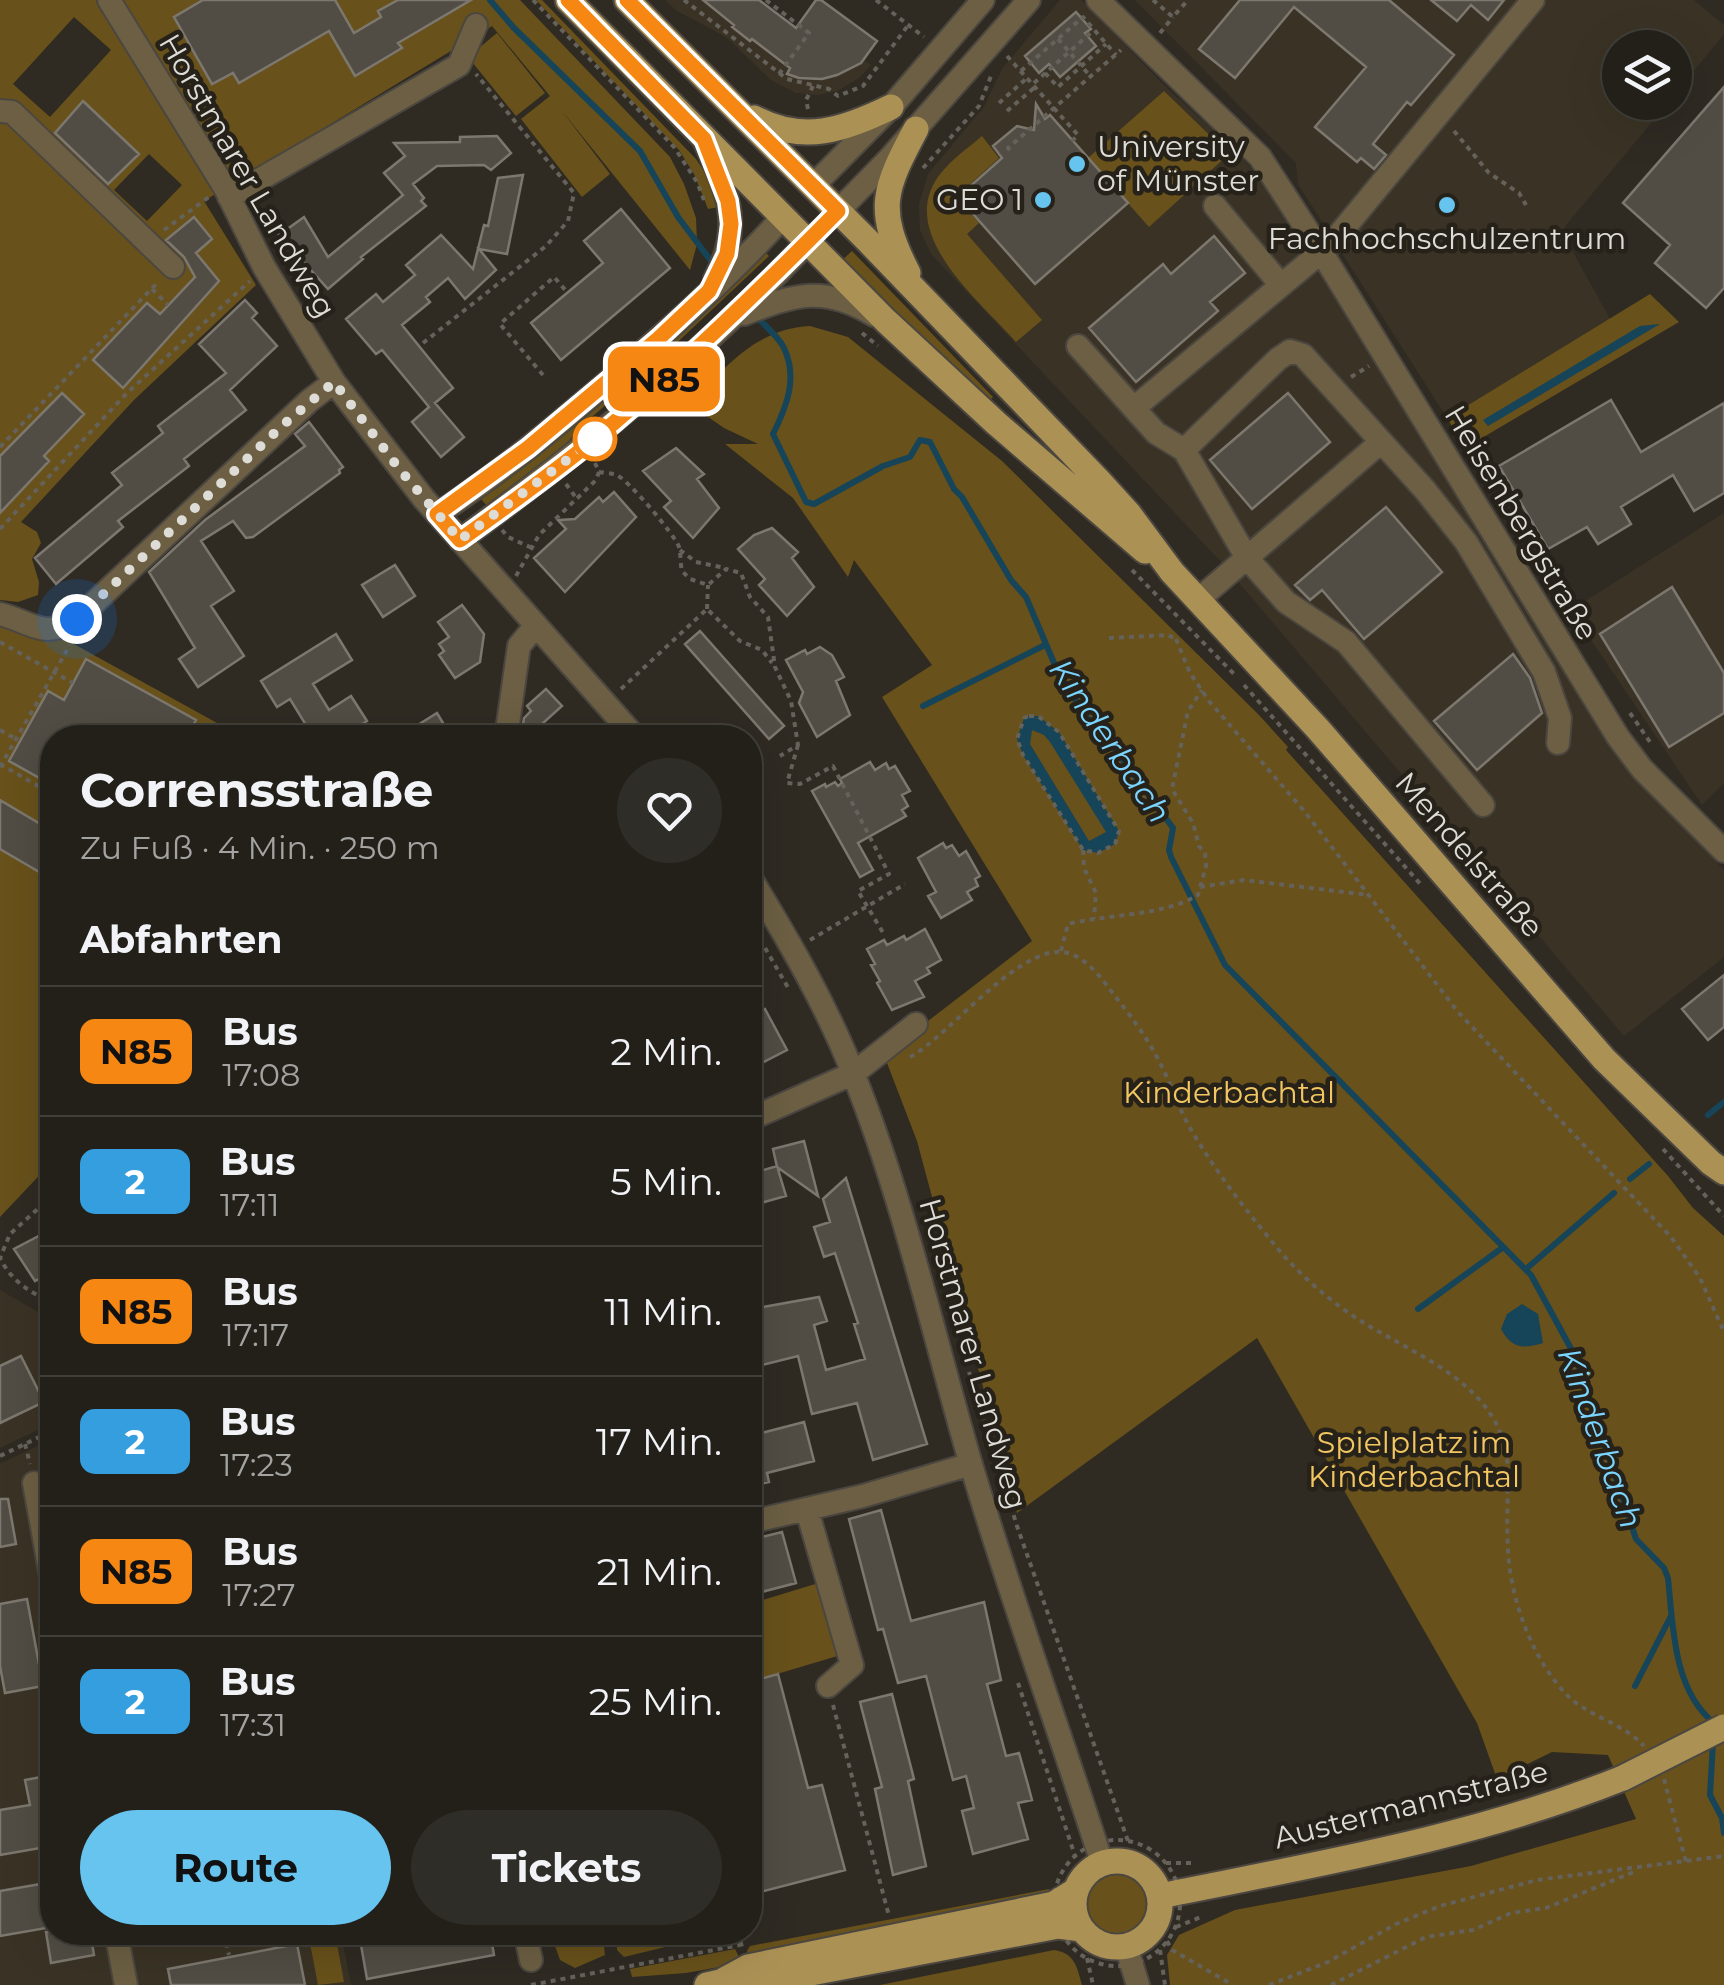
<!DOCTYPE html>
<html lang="de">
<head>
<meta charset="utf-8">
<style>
  body { margin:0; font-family:Montserrat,sans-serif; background:#2f2d27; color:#f1f3f6; height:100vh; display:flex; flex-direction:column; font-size:38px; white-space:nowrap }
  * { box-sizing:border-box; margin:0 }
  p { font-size:32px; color:#a3a3a2 }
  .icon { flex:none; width:55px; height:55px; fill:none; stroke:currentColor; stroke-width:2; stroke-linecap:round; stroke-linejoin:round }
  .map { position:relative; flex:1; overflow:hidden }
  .drawer { position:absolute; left:40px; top:725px; width:722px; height:1220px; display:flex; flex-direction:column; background:#23201a; border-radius:40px; box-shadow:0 10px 40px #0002,0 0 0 2px #403e39 }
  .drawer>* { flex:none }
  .badge { padding:0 20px; border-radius:15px; font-size:35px; line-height:65px }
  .tools { position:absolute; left:1602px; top:30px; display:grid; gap:20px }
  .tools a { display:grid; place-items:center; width:90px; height:90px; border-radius:50%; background:#23201a; box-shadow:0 10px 40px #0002,0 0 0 2px #403e39; font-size:50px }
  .you { position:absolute; width:50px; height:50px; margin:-25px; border:8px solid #fff; border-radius:50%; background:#1a73e8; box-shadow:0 0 0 15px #1a73e833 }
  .map>.badge { position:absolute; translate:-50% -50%; box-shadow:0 0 0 5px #fff }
  h2 { padding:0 40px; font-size:38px; line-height:90px }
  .round { display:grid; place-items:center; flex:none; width:105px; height:105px; border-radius:52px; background:#2f2d27 }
  .headline { display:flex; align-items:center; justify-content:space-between; height:170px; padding:0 40px }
  h1 { font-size:48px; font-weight:700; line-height:75px }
  .action { display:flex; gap:20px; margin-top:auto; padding:20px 40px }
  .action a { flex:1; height:115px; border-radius:60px; background:#66c4ef; color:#111; font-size:40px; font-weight:700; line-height:115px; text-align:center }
  .action a+a { background:#2f2d27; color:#f1f3f6 }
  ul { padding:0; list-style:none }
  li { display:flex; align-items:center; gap:30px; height:130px; padding:0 40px; border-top:2px solid #403e39 }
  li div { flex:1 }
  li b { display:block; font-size:38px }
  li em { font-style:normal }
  li .badge { min-width:110px; font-weight:700; text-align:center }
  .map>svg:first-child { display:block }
  .built { fill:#3a3325 }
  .green { fill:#68511a; fill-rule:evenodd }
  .water { fill:#164458; fill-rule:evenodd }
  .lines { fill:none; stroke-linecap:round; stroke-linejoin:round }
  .stream { stroke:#164458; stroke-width:6 }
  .building { fill:#514d44; stroke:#7d786f; stroke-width:2.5 }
  .minor-casing { stroke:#4b4740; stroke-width:26 }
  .major-casing { stroke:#4b4740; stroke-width:29 }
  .path { stroke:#65625b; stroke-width:4; stroke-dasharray:5 5; stroke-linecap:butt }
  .minor { stroke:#6c5f43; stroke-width:22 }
  .major { stroke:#ac9155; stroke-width:25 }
  .major-bridge-casing { stroke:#4b4740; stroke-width:29; stroke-linecap:butt }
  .major-bridge { stroke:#ac9155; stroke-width:25 }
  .line-casing { stroke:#fff; stroke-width:22 }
  .line { stroke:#f68712; stroke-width:15 }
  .walk { stroke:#dedcd6; stroke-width:10; stroke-dasharray:0 18 }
  .poi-dot { fill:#66c4ef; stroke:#26221a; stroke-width:4 }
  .stop-dot { fill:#fff; stroke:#f68712; stroke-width:5 }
  .labels { text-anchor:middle; stroke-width:9; stroke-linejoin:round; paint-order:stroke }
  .poi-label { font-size:30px; fill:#dedcd6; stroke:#26221a; text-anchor:start }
  .street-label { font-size:30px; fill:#dedcd6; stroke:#26221a }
  .park-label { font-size:30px; fill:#f2c660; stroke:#26221a }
  .water-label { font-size:32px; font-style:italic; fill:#7ad4fd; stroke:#26221a }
</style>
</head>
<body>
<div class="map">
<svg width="1724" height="1985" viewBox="0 0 1724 1985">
  <rect width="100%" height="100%" fill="#2f2b23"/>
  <!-- built -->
  <path class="built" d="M665 0H731L790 43 808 20 871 65 859 78 837 91 818 95 796 93 771 80 726 37 677 11Z
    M1060 0H1081L1168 89 1234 149 1257 175 1316 262 1428 449 1639 782 1724 870V957L1624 1036 1223 564 931 254 920 230 919 204 928 174 984 107 1002 69Z
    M1135 0H1694L1724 25V34L1675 94V48H1620V102L1668 103 1566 225 1563 234 1610 319 1447 418 1298 184 1296 163Z
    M1724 513V783L1702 805 1571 610Z
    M0 1290 52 1320V1423L0 1448Z
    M52 1439V1932L341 1933 351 1985H0V1464Z"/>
  <!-- green -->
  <path class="green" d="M0 0H520L670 157 684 184 696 218 697 244 690 270 562 111 610 174 582 197 521 119 550 96 492 26 204 201 256 285 134 400 21 522 37 532 41 543 32 559 39 582 38 595 18 602 0 600 3 605 228 729 225 738H52V1162L0 1217ZM74 17 111 50 50 117 13 84ZM149 154 182 185 147 221 114 190Z
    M536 0H542L696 159 710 180 719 207 708 209 694 174 679 150Z
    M497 33 545 93 516 116 468 57Z
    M1164 91 1229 154 1149 227 1088 158Z
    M982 136 999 158 956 197 979 223 967 234 1042 320 1016 342C980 301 893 232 941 173 952 159 968 148 982 136Z
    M852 251 993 397 986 404 839 263Z
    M765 252 769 256 666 353 586 422 554 457 488 507 480 498Z
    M1650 294 1679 322 1465 448 1447 418Z
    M810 326 848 337 1002 461 1259 715 1288 747 1286 750 1668 1176 1693 1208 1724 1236V1985H1170L1167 1955 1179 1935 1235 1910 1471 1866 1636 1819 1608 1755 1552 1752 1497 1779 1477 1723 1257 1338 1017 1513 917 1141 887 1063 880 1058 1032 941 882 697 932 665 854 560 848 577 793 498 725 444H758L724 428 688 403C727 368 754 329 810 326Z
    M825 1581 844 1654 750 1682V1604Z
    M1086 1904a30 30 0 1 1 60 0a30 30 0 1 1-60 0Z
    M1049 1889V1898L751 1962 747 1951 750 1946Z
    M308 1933H335L344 1982 318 1985Z
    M539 1933H591L603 1938 605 1955 575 1968 560 1960 554 1943Z
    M653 1933V1932L726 1933 723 1938 703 1944 690 1941 624 1957 617 1950V1939Z
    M735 1949 742 1963 686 1973 632 1977 630 1969Z
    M1054 1950C1075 1953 1077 1967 1082 1985H880Z"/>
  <!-- water -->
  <path class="water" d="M1660 324 1488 426 1483 420 1640 326Z
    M1029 716H1038L1059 732 1119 831 1115 844 1098 853 1083 850 1023 755 1017 739 1024 718ZM1032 730 1044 735 1050 742 1106 832 1089 841 1030 744Z
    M1522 1304 1538 1314 1543 1343C1523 1349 1512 1349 1501 1329L1507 1314Z"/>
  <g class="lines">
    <!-- stream -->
    <path class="stream" d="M490 0 513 27 640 151 678 217 714 265
      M757 317C765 326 779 337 784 348 798 378 787 406 773 434L806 502 814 504 883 466 910 457 920 440 930 442 954 489 962 497 1011 580 1026 597 1060 677 1095 729 1109 741 1173 828 1169 850 1171 857 1225 965 1531 1275 1575 1356 1636 1539 1664 1568 1668 1578C1673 1626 1673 1690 1714 1723
      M923 706 1045 645
      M1708 1115 1724 1102
      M1630 1179 1649 1164
      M1526 1269 1614 1193
      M1418 1309 1502 1248
      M1635 1686 1671 1616
      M1713 1743 1710 1795 1722 1818 1724 1833"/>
  </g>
  <!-- building -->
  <path class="building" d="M203 0H335L354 33 381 17 378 11 398 0H471L398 43 402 48 355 76 329 31 239 83 233 73 212 84 174 17Z
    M703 0H759L796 28 816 0H821L877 41 861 63 837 75 822 79 799 78 787 74 790 68 752 39 750 41 732 27 734 25Z
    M1240 0H1389L1454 55 1411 105 1407 102 1373 144 1386 155 1374 169 1361 158 1357 162 1315 127 1366 67 1294 7 1235 78 1199 49Z
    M1431 0H1504L1488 20 1471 5 1457 21Z
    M1076 12 1091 29 1085 33 1096 46 1060 77 1049 64 1039 73 1025 56Z
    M1724 87V288L1706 308 1655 263 1670 245 1623 203Z
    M83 101 139 154 108 184 55 133Z
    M1036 104 1045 119 1050 115 1128 203 1035 284 958 197 1002 158 993 146 1017 126 1034 130Z
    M497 136 511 153 491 170 484 165 437 166 413 184 424 198 421 201 426 206 361 257 363 259 328 289 279 235 304 217 328 257 403 195 384 173 405 156 394 143 460 142V137Z
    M523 175 507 254 479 249 496 270 465 299 448 278 426 297 430 302 402 325 453 388 435 403 464 437 441 457 412 422 429 407 382 350 376 354 346 319 376 294 383 302 415 275 406 265 441 235 473 269 484 225 488 226 498 178Z
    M621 209 670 268 561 360 531 323 603 263 584 241Z
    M194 217 212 239 196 253 219 281 123 388 93 360 147 303 160 314 195 277 184 257 166 240Z
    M1214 236 1245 273 1210 302 1218 311 1136 382 1089 328 1163 264 1171 274Z
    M245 300 257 313 252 318 277 346 230 390 246 410 184 459 189 466 118 521 123 527 56 584 35 558 122 485 112 473 163 433 158 426 226 373 199 344Z
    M62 393 84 414 44 456 49 461 0 513V456Z
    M1288 393 1330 442 1252 509 1210 460Z
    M1611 400 1641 452 1724 403V493L1694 511 1673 475 1621 507 1631 524 1598 544 1587 527 1548 549 1499 466Z
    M309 422 343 467 339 470 340 473 253 537 246 538 233 521 201 541 234 591 211 606 244 656 198 687 179 659 195 648 149 572 205 520 305 446 295 434Z
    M676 448 704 474 697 479 719 508 693 538 664 507 671 501 643 471Z
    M614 492 636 517 565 592 534 558 566 529 558 520 575 519 599 497 603 502Z
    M1386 507 1442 572 1364 639 1322 590 1310 600 1295 585Z
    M772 528 798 552 792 558 814 587 787 616 759 585 765 579 738 549 754 535Z
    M395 565 415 596 383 617 362 585Z
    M1672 587 1724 673V713L1669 747 1600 634Z
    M462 605 484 634 480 662 455 678 439 655 444 651 439 644 449 637 438 622Z
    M700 631 784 726 769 739 685 644Z
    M336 634 352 660 313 684 329 710 351 696 367 721 342 738H286L306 725 290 699 277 707 261 681Z
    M820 647 832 655 844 677 836 681 850 715 817 737 799 703 803 692 786 660 805 650 807 654Z
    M1513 654 1530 678 1542 713 1477 770 1434 721Z
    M86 659 196 720 186 738H52V785L9 761 48 691 64 700Z
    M546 689 562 706 532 733 523 724 524 718 531 711 527 706Z
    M437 713 452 738H397Z
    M870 762 875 770 886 763 889 769 895 766 910 791 902 795 908 806 902 810 906 816 858 843 873 870 860 877 812 791 825 784 826 787 835 782 838 786 842 783 840 779Z
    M0 800 52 831V853L41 873 0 849Z
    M943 843 946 848 952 845 959 856 966 851 980 876 975 879 978 886 967 892 972 900 941 918 928 896 936 892 918 858Z
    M925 929 941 960 927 968 930 973 915 981 924 997 892 1010 877 983 880 981 871 965 875 964 867 949 884 940 887 945 904 936 906 940Z
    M1724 975V1027L1708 1040 1682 1009Z
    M765 1009 787 1050 750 1069V1017Z
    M804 1141 818 1196 777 1167 773 1149Z
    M777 1166 786 1196 750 1206V1174Z
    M846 1178 927 1444 873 1460 857 1403 812 1414 798 1356 762 1365 750 1317V1279L755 1278 763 1307 819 1297 827 1321 814 1325 826 1370 865 1359 854 1324 858 1323 835 1253 824 1257 814 1227 830 1222 823 1199Z
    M52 1229V1272L35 1281 14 1249Z
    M21 1356 44 1402 0 1423V1366Z
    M804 1422 814 1461 767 1473 769 1482 750 1486V1436Z
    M0 1499H8L16 1544 0 1547Z
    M881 1510 911 1621 984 1602 1001 1680 987 1684 1006 1756 1019 1753 1028 1785 1032 1800 1018 1803 1028 1839 973 1854 962 1811 974 1808 966 1776 953 1780 926 1676 898 1683 883 1629 878 1630 849 1519Z
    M782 1532 796 1583 750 1595V1540Z
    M27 1599 43 1686 5 1693 0 1666V1604Z
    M778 1674 808 1788 822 1785 845 1870 756 1893 750 1870V1682Z
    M892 1694 914 1779 908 1781 926 1866 893 1875 875 1789 882 1787 860 1702Z
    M52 1775V1846L0 1855V1810L30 1805 25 1780Z
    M52 1882V1927L0 1936V1891Z
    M46 1932H90L94 1955 51 1963Z
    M428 1932H490L494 1955 367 1979 361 1945Z
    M297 1944 305 1985H171L168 1969Z"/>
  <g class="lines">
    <defs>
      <path id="minor" d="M109 0 225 188 264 267 334 382 424 499 636 738
        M1098 0 1260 157 1322 253 1618 737 1642 769 1724 851
        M0 111 12 112 173 267
        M704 140C727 192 744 224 715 279
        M813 186 891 107 983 0
        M229 197 459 65 476 25
        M1215 206 1281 285
        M838 211 890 158 1029 0
        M744 314C796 294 824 285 874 315
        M1078 346 1156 433 1184 450 1247 558 1286 602 1346 642 1483 805
        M1134 408 1332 243 1533 0
        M1184 450 1278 359 1290 351 1303 355 1425 490 1466 542 1544 672 1560 718 1558 743
        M437 514C489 481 537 442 584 402 653 344 722 285 782 218
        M460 540C583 449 702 355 807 243
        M1199 599 1381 442
        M0 614C34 623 43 640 77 619L309 401 334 382
        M506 738 519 646 536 625
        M750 877C789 941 828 1008 855 1078 904 1202 933 1333 970 1461 1010 1596 1059 1729 1102 1863
        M750 1119 854 1073 916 1024
        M34 1483 52 1582
        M807 1510 852 1665 828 1686
        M750 1522 863 1496 971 1464
        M116 1932 126 1985
        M525 1932 531 1960
        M1126 1946 1138 1985"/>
      <path id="major" d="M568 0 886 321 996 423 1145 551
        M627 0 868 241 1099 481 1129 514 1172 572 1318 729 1604 1059 1711 1163 1724 1172
        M754 118C803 144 844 130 891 107
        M908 273C875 209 884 189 916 129
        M1074 1904a43 43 0 1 1 86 0a43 43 0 1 1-86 0Z
        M1160 1896C1317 1864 1473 1838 1623 1778
        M724 1980 748 1967 1054 1904 1075 1891
        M707 1985 720 1982 753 1984 1058 1926 1082 1929"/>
    </defs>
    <!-- minor casing -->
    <use href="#minor" class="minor-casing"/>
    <!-- major casing -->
    <use href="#major" class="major-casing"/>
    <!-- path -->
    <path class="path" d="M533 0 674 147 697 182 704 200
      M684 0 787 79 829 89 838 96 863 86 909 24
      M766 0 809 33 779 74
      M876 0 924 37
      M1153 0 1173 17 1188 0
      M1160 33 1173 17
      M1058 39 1091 77
      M1007 56 1078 135 1072 141
      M1021 71 1083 17 1116 55
      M1045 73 1058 87 1106 44
      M1034 83 1094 30
      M999 103 1027 78
      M808 109 806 100 813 86
      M1007 111 1035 87
      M1454 131 1489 173 1519 193 1526 205
      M1010 150 1008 148 1121 50
      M923 168 979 106 991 76
      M164 230 209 197
      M152 289 168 305
      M862 333 878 346
      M423 343 546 246 568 221 574 193 476 74
      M543 375 500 324 554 277 567 292
      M1351 377 1369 366
      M0 447 159 281
      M599 472C600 472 614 474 615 474 627 478 675 535 679 547 681 554 680 563 682 571L690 579 708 585 726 569 741 573 750 597 768 617 775 667 791 701 798 745 780 756
      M566 484 577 499
      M0 529 127 393 250 281
      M502 530 508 537 532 548
      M680 550 696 562 725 568
      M1132 570 1234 674
      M516 576 539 535 596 480 599 472 595 463
      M707 609 708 585
      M1109 638 1168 635 1176 639
      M1176 639 1190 673 1209 701 1305 812 1458 1012 1671 1237 1700 1278 1724 1332
      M0 642 73 683
      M1244 685 1423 887
      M621 689 707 609 740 641 762 650 772 663
      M1630 713 1650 742
      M1029 716H1038L1059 732 1119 831 1115 844 1098 853 1083 850 1023 755 1017 739 1024 718Z
      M654 726 664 738
      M0 730 16 739
      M798 745 787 783 800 784 833 766 889 874 858 891 885 936
      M0 764 52 794
      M0 767 70 645
      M45 826 52 812
      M750 844 762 861
      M1083 850 1084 868 1096 893 1094 918
      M1200 887 1244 880 1369 895
      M750 922 790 991
      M810 940 905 884
      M1061 951 1068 924C1109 914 1164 916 1198 895L1206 866 1205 853 1199 846 1193 823 1172 789 1188 711 1202 690
      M910 1057C950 1036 1025 936 1071 954 1092 962 1105 984 1119 1001 1136 1023 1152 1045 1164 1071 1173 1089 1179 1109 1189 1126 1214 1170 1246 1210 1278 1249 1303 1278 1332 1303 1364 1323 1420 1357 1497 1385 1507 1458 1509 1489 1506 1520 1508 1551 1511 1601 1532 1658 1566 1694 1588 1717 1622 1722 1644 1746
      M1663 1149 1724 1216
      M52 1196 10 1234 0 1258C12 1282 29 1291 52 1303
      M969 1372 1017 1526 1128 1841
      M25 1444 30 1464
      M0 1456 52 1431
      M1018 1683 1075 1856
      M833 1705 889 1916
      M1664 1779 1686 1862
      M1054 1903a63 63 0 1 1 126 0a63 63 0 1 1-126 0Z
      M1166 1863H1192
      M1176 1927 1201 1917
      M738 1932 742 1947
      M224 1933 229 1955
      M1167 1941 1172 1950 1233 1985
      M1160 1950 1165 1985
      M1087 1958 1093 1985
      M531 1985 740 1945
      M1269 1985 1328 1962 1396 1924 1440 1906 1537 1880 1724 1856
      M1331 1985 1426 1937 1473 1930 1511 1913 1546 1908 1636 1871"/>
    <!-- minor -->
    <use href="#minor" class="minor"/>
    <!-- major -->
    <use href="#major" class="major"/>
    <defs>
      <path id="major-bridge" d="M1623 1778 1724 1727"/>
    </defs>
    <!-- major-bridge casing -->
    <use href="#major-bridge" class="major-bridge-casing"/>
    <!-- major-bridge -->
    <use href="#major-bridge" class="major-bridge"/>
  </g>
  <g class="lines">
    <defs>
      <path id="line" d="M568 0 704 139 728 201 731 224 727 254 709 291 658 339 528 448 437 514 460 540C506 507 552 474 596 438 681 367 760 290 838 211L627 0"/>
    </defs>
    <!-- line casing -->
    <use href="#line" class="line-casing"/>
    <!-- line -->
    <use href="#line" class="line"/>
    <!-- walk -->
    <path class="walk" d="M77 619 283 425 334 382 400 470 460 540 595 439"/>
  </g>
  <!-- markers -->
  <g class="poi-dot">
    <circle cx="1077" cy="164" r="10"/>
    <circle cx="1043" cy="200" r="10"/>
    <circle cx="1447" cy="205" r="10"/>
  </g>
  <circle class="stop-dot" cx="595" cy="439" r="20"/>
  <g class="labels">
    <!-- poi labels -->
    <g class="poi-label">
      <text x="1097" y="157">University<tspan x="1097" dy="34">of Münster</tspan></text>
      <text x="1023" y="210" text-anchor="end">GEO 1</text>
      <text x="1447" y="249" text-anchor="middle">Fachhochschulzentrum</text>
    </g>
    <!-- street labels -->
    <g class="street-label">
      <text transform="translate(247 176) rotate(60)" y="10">Horstmarer Landweg</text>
      <text transform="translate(1521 523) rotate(59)" y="10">Heisenbergstraße</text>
      <text transform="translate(1469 855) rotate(49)" y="10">Mendelstraße</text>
      <text transform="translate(973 1354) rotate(74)" y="10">Horstmarer Landweg</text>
      <text transform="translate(1411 1805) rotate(-14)" y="10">Austermannstraße</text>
    </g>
    <!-- park labels -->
    <g class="park-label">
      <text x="1229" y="1103">Kinderbachtal</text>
      <text x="1414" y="1453">Spielplatz im<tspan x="1414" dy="34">Kinderbachtal</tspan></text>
    </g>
    <!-- water labels -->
    <g class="water-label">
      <text transform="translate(1110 741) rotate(56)" y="11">Kinderbach</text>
      <text transform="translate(1600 1438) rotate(70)" y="11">Kinderbach</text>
    </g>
  </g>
</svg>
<div class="tools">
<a><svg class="icon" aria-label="layers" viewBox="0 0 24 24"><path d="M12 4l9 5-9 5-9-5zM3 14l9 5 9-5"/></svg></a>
</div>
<div class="you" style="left:77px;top:619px"></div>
<b class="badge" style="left:664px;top:379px;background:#f68712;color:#111">N85</b>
<section class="drawer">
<div class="headline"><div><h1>Corrensstraße</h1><p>Zu Fuß · 4 Min. · 250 m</p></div><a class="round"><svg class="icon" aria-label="heart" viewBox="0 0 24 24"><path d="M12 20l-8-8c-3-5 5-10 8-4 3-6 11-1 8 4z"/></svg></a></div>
<h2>Abfahrten</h2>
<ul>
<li><span class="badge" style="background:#f68712;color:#111">N85</span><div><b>Bus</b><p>17:08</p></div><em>2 Min.</em></li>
<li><span class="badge" style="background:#359ede;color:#fff">2</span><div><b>Bus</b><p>17:11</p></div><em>5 Min.</em></li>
<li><span class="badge" style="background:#f68712;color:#111">N85</span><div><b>Bus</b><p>17:17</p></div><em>11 Min.</em></li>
<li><span class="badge" style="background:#359ede;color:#fff">2</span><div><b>Bus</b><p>17:23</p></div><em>17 Min.</em></li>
<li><span class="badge" style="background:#f68712;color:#111">N85</span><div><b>Bus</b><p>17:27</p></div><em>21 Min.</em></li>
<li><span class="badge" style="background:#359ede;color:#fff">2</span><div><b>Bus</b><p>17:31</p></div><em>25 Min.</em></li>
</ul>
<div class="action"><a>Route</a><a>Tickets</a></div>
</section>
</div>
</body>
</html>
